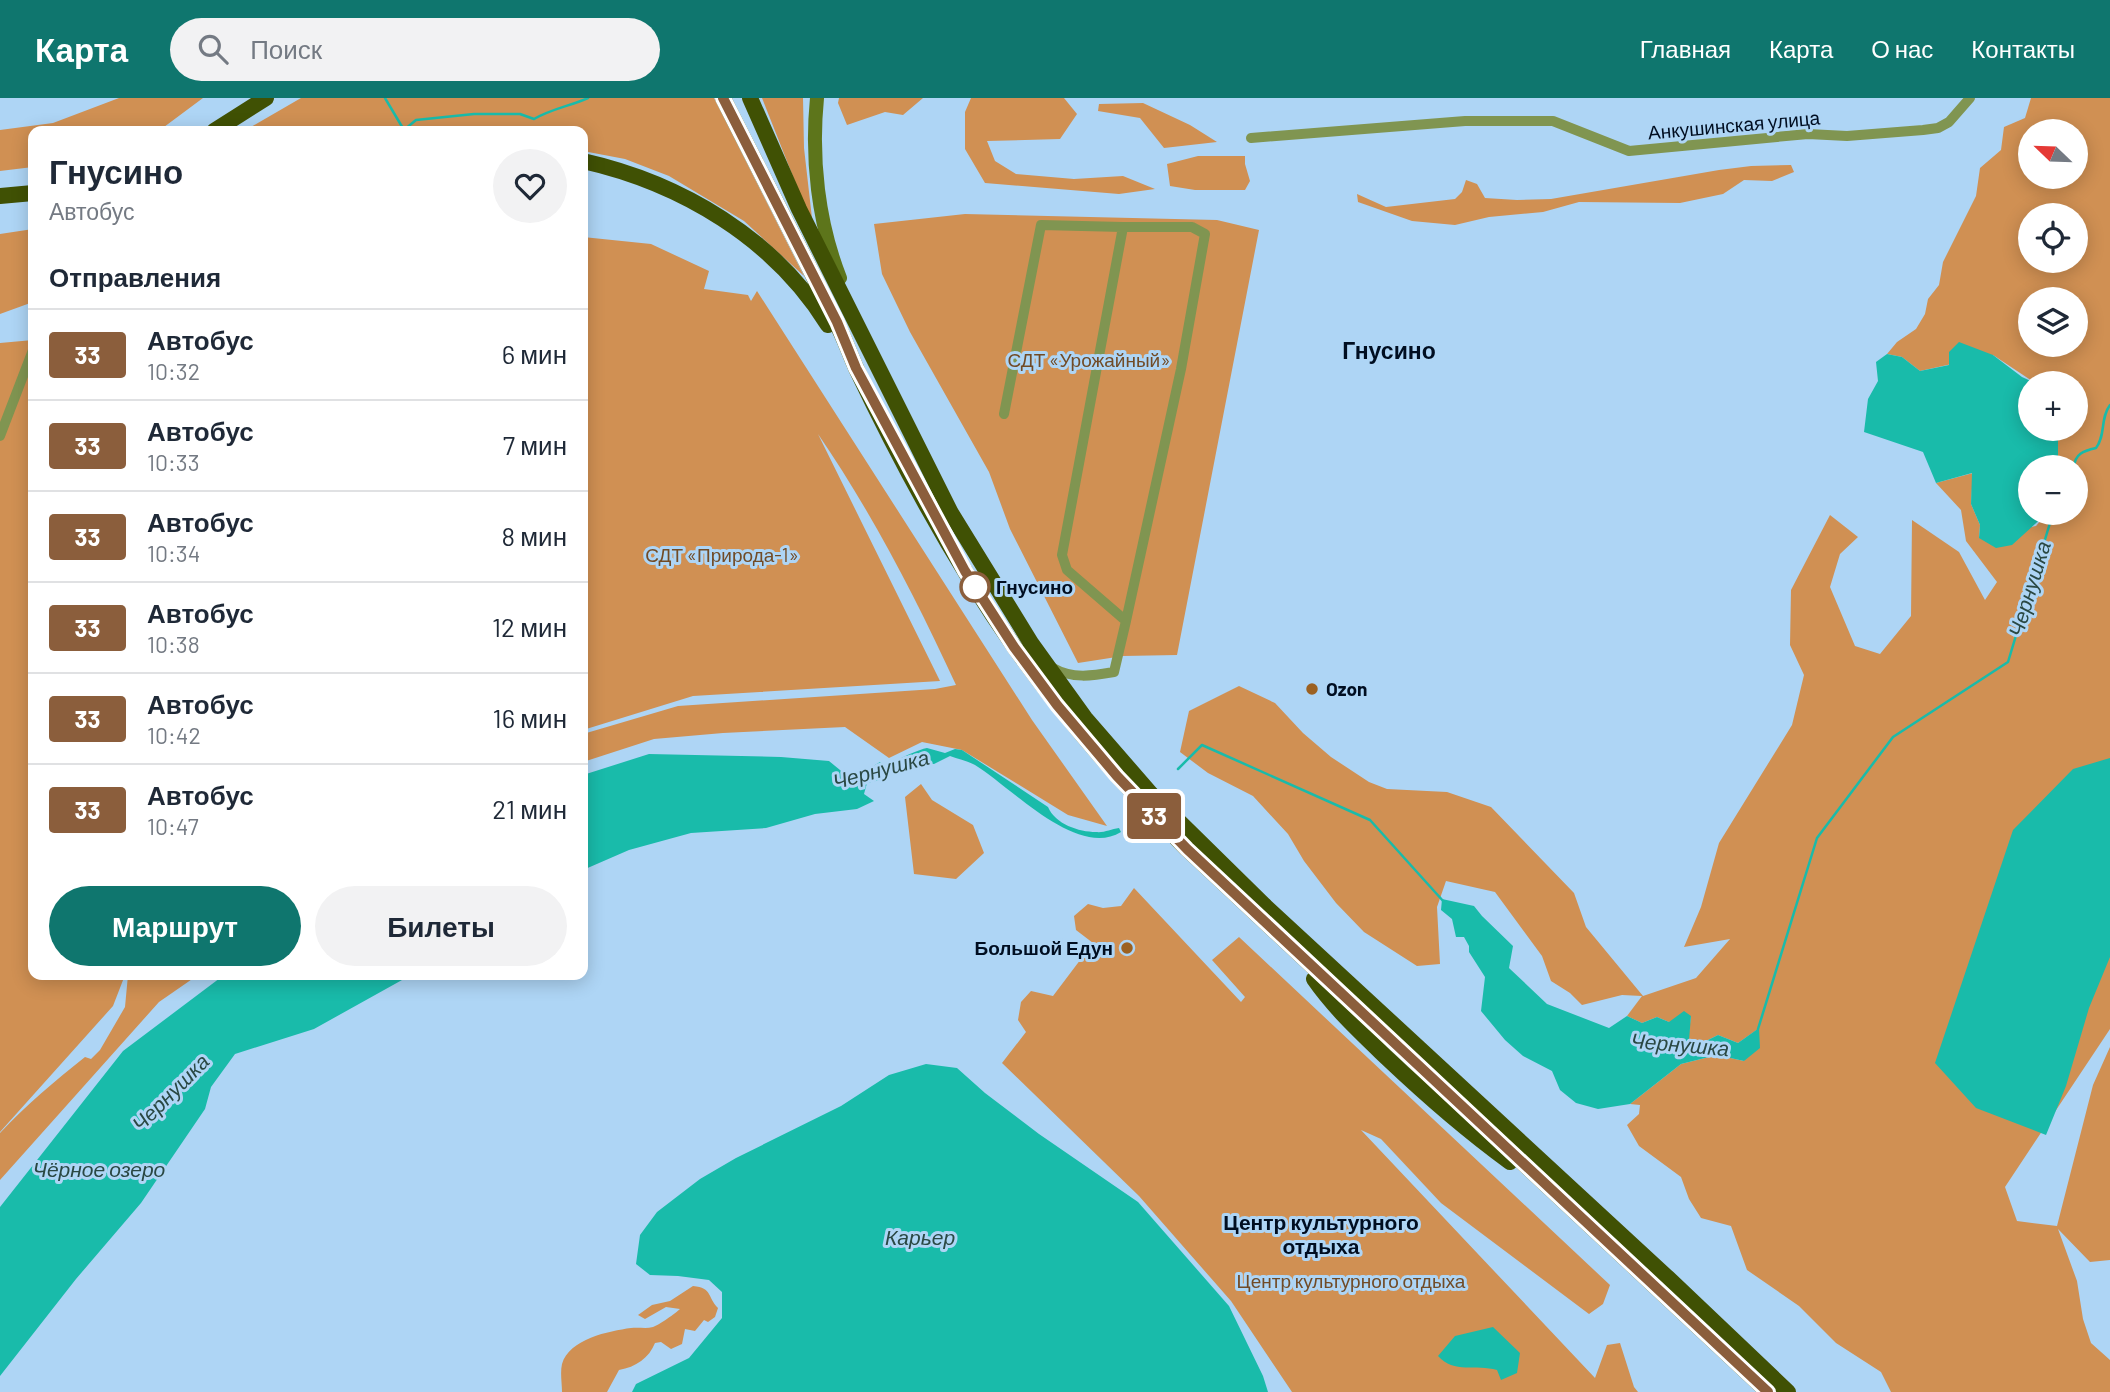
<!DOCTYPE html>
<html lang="ru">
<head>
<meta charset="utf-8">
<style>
  body { margin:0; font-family:Barlow,sans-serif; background:#f2f2f3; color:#1f2937; height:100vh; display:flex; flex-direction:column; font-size:26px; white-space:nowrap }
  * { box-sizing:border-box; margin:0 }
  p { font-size:23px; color:#747a83 }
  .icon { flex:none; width:38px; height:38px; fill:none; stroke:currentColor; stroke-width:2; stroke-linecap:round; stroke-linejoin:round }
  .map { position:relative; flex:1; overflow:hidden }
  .drawer { position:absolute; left:28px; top:28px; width:560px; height:854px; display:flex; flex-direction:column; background:#fff; border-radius:14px; box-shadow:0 4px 18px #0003 }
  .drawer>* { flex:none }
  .badge { padding:0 14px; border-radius:5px; font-size:24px; line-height:46px }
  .needle { width:46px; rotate:293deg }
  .fabs { position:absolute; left:2018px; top:21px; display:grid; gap:14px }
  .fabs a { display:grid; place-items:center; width:70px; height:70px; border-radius:50%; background:#fff; box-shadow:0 4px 18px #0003; font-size:35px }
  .map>.badge { position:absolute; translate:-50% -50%; box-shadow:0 0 0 4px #fff }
  h2 { padding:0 21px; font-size:26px; line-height:63px }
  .round { display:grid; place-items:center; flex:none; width:74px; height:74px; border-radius:37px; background:#f2f2f3 }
  .summary { display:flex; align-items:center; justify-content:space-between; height:119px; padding:0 21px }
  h1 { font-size:33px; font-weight:800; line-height:52px }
  .button { display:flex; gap:14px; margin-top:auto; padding:14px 21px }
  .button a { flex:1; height:80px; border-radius:42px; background:#0f766e; color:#fff; font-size:28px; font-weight:800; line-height:80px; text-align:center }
  .button a+a { background:#f2f2f3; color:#1f2937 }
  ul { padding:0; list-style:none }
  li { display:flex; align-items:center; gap:21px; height:91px; padding:0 21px; border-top:2px solid #e0e1e3 }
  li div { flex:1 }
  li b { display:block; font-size:26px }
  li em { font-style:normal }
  li .badge { min-width:77px; font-weight:700; text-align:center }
  header { display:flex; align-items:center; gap:42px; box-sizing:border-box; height:98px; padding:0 35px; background:#0f766e; color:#fff }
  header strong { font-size:33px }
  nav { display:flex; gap:38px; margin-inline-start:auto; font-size:24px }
  .search { width:490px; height:63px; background:#f2f2f3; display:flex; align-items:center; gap:18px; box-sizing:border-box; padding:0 24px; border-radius:38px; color:#747a83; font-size:26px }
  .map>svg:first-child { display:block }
  .green { fill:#d09053; fill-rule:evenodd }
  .water { fill:#19bbaa }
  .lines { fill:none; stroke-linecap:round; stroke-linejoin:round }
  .stream { stroke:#19bbaa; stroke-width:2.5 }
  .minor { stroke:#809551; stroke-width:10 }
  .secondary { stroke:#5d751b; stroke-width:14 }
  .trunk { stroke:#405104; stroke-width:16 }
  .line-casing { stroke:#fff; stroke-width:16 }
  .line { stroke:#8b5e3c; stroke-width:10 }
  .stop-dot { fill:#fff; stroke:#8b5e3c; stroke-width:3.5 }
  .poi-dot { fill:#9c6121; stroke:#aed5f5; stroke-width:2.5 }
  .labels { text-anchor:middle; stroke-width:6; stroke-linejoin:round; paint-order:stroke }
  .street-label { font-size:19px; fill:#000e21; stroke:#aed5f5 }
  .park-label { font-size:19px; fill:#714b26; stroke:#aed5f5 }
  .stop-label { font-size:19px; font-weight:bold; fill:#000e21; stroke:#aed5f5; text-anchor:start }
  .poi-label { font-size:19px; font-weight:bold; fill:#000e21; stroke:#aed5f5; text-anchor:start }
  .water-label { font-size:21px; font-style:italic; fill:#2a4843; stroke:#aed5f5 }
  .neighbourhood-label { font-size:21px; font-weight:bold; fill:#000e21; stroke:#aed5f5 }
  .quarter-label { font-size:23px; font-weight:bold; fill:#000e21; stroke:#aed5f5 }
</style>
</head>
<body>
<header>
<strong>Карта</strong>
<div class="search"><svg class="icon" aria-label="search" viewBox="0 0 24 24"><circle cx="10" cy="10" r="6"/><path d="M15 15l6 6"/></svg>Поиск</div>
<nav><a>Главная</a><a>Карта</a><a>О нас</a><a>Контакты</a></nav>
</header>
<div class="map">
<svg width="2110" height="1294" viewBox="0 0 2110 1294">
  <rect width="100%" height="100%" fill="#aed5f5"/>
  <!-- green -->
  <path class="green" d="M119 0H203L164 29 153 33H33V69L0 73V32L53 25Z
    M301 0H714L804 178 744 123 669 78 625 61 583 53V33H244Z
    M762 0H803L804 50 813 129Z
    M839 0H923L903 17 885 14 847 27 838 5Z
    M971 0H1064L1077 16 1060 41 987 43 995 63 1016 76 1074 81 1123 78 1155 91 1119 96 985 85 965 51V14Z
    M2031 0H2110V931L2005 1089 2017 1123 2057 1128 2093 987 2110 949V1162L2090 1164 2058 1131 2077 1183 2083 1221 2091 1245 2110 1262V1294H1891L1881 1274 1836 1245 1799 1208 1747 1172 1731 1128 1701 1120 1689 1101 1681 1079 1639 1048 1627 1027 1639 1016 1640 1007 1630 1006 1681 966 1717 957 1744 963 1758 931 1738 945 1718 937 1700 946 1688 942 1691 918 1669 924 1657 919 1642 925 1627 918 1642 898 1622 897 1582 907 1570 895 1551 883 1542 858 1495 794 1446 783 1437 809 1440 866 1417 868 1364 834 1336 805 1304 763 1288 736 1253 698 1208 675 1180 654 1189 613 1239 588 1275 605 1303 635 1331 659 1369 684 1387 691 1447 694 1491 709 1574 795 1586 829 1643 898 1696 880 1730 841 1684 849 1701 809 1719 745 1792 627 1804 577 1790 547 1791 492 1830 417 1858 439 1840 456 1830 489 1855 548 1880 556 1911 518 1912 422 1959 454 1985 502 1997 484 1966 443 1961 412 1936 385 1973 375 1971 406 1980 427 1979 440 2036 428 2047 415H2076V369H2058V331H2076V285H2035L1993 257 1920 273 1902 259 1887 256 1897 244 1916 231 1925 216 1928 201 1939 187 1943 164 1976 98 1980 70 2001 52 2004 29 2025 20ZM2030 33H2076V79H2030ZM2030 117H2076V163H2030ZM2030 201H2076V247H2030Z
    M1143 5 1190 27 1217 44 1164 50 1140 20 1098 13 1099 6Z
    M1198 58H1245V66L1250 83 1245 92H1195L1170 88 1167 66Z
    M1791 67 1794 74 1772 83 1744 82 1723 96 1680 105 1579 104 1543 114 1489 119 1455 127 1412 123 1358 104 1357 96 1386 109 1455 101 1462 94 1466 82 1477 86 1485 100 1517 102 1551 101 1719 72 1751 68Z
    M965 116 1217 122 1259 132 1177 557 1123 558 1078 565 1010 431 989 374 910 234 882 176 874 126Z
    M33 131V204L0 216V136Z
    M583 139 651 146 709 173 704 191 748 197 751 203 757 193 1032 622 1107 728 1068 717 962 652 922 644 889 660 845 629 723 635 654 641 583 664V636L678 608 935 591 956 587C916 500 872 415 818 336L940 583 693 598 583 632Z
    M33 242V877H125L113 908 0 1034V245Z
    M921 686 932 702 973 727 984 755 956 781 914 776 905 699Z
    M1134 790 1241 904 1245 899 1212 862 1239 839 1610 1187 1603 1206 1589 1216 1441 1105 1381 1041 1361 1032 1595 1280 1607 1247 1620 1245 1634 1289 1638 1294H1292L1231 1203 1139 1098 1002 965 1026 934 1018 922 1021 904 1031 893 1053 898 1093 845 1076 832 1074 818 1088 806 1103 810 1121 808Z
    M128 877H198L159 904 0 1082V1035C26 1007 55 983 85 959L91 961 100 952 125 909Z
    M693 1188C713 1190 707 1199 718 1210L715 1219 708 1224 704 1222 695 1233 685 1231 682 1246 671 1251 661 1244 655 1245C649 1260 636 1269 619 1272L607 1294H562C562 1285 560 1275 562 1266 569 1241 609 1233 631 1230 639 1229 646 1231 653 1229 659 1227 676 1215 680 1211L666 1209 645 1221 638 1217 652 1207 670 1203Z"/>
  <!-- water -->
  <path class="water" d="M1959 244 1993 257 2022 279 2035 285H2030V331H2058V369H2030V415H2047L2012 447 1996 450 1979 440 1980 427 1971 406 1972 375 1936 385 1923 354 1864 334 1868 301 1878 283 1876 264 1887 256 1902 259 1920 273 1949 267V254Z
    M927 650 945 655 955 651 962 652 1048 709C1055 726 1079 734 1096 734 1104 735 1111 731 1119 730L1121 734C1077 761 1011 689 975 667 968 663 958 661 950 658L934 666 917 664 890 672 886 671 880 682 867 685 864 696 874 703 857 711 815 716 766 730 691 735 629 752 583 772V677L649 656 781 659 829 663 851 681 880 664 886 671C892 663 917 652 927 650Z
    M2110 660V859L2089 910 2066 988 2046 1037 1976 1010 1935 965 2013 732 2073 671Z
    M1442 801 1474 808 1482 818 1513 848 1509 870 1547 906 1609 930 1627 918 1642 925 1657 919 1669 924 1684 913 1691 918 1689 942 1700 946 1718 937 1738 945 1759 930 1760 950 1744 963 1717 957 1681 966 1630 1006 1598 1011 1576 1005 1560 992 1552 973 1523 958 1505 942 1481 913 1485 879 1469 854V848L1464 839H1456L1452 821 1441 812Z
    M224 877H411L314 931 235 956 211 989 205 1011 141 1105 76 1181 0 1278V1109L123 953Z
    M926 966 957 970 985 995 1039 1036 1138 1104 1229 1208 1263 1278 1268 1294H632L636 1286 689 1260 722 1220V1194L709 1182 678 1178 650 1177 636 1166 640 1137 657 1114 700 1081 736 1060 841 1008 889 977Z
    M1493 1229 1520 1255 1517 1275 1501 1282 1497 1272C1476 1266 1454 1276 1438 1258L1455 1238Z"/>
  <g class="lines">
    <!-- stream -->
    <path class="stream" d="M385 0 404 32 416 22 474 16H520L534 21C551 11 570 8 588 0
      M2074 369C2075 356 2083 353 2096 350 2106 337 2100 320 2110 307
      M1178 671 1202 647 1370 722 1444 804
      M1758 931 1817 740 1893 639 2008 564 2053 415"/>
    <!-- minor -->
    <path class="minor" d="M1251 40 1465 23H1553L1629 53 1808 36 1847 38 1923 32 1938 30 1949 24 1970 0
      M1123 129H1192L1205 136 1181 271 1126 523
      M1004 316 1041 127 1123 129 1062 457 1067 472 1126 523 1114 574C1092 578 1072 581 1053 570
      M0 338 33 252"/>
    <!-- secondary -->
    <path class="secondary" d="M817 0C811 60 818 124 840 180"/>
    <!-- trunk -->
    <path class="trunk" d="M723 0C760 74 799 147 835 222 843 237 849 254 856 270 902 367 954 463 1015 550 1067 623 1124 688 1187 751L1768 1294
      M750 0 799 111 951 415 1031 545 1085 620 1151 696 1264 807 1668 1180 1788 1294
      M214 33 266 0
      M583 63C681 85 774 140 828 227
      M0 98 33 95
      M1314 881C1335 911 1361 935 1387 960 1426 997 1466 1032 1510 1064"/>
  </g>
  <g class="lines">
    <defs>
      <path id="line" d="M723 0 837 224 856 270 965 473 1014 549 1057 607 1117 678 1187 751 1768 1294"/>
    </defs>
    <!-- line casing -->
    <use href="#line" class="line-casing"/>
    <!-- line -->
    <use href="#line" class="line"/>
  </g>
  <!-- markers -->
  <circle class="stop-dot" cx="975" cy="489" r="14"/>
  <g class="poi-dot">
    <circle cx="1312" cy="591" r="7"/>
    <circle cx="1127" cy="850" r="7"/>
  </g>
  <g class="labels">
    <!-- street labels -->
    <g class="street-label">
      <text transform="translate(1734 27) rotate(-5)" y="7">Анкушинская улица</text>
    </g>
    <!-- park labels -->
    <g class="park-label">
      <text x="1089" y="269">СДТ «Урожайный»</text>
      <text x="722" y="464">СДТ «Природа-1»</text>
      <text x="1351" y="1190">Центр культурного отдыха</text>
    </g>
    <!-- stop labels -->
    <g class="stop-label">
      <text x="996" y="496">Гнусино</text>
    </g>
    <!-- poi labels -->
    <g class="poi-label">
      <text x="1326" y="598">Ozon</text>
      <text x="1113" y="857" text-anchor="end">Большой Едун</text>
    </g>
    <!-- water labels -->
    <g class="water-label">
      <text transform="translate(2030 491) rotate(-73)" y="7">Чернушка</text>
      <text transform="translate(881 672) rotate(-15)" y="7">Чернушка</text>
      <text transform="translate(1680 947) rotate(5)" y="7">Чернушка</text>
      <text transform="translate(171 995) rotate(-45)" y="7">Чернушка</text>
      <text x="99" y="1079">Чёрное озеро</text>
      <text x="920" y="1147">Карьер</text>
    </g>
    <!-- neighbourhood labels -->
    <g class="neighbourhood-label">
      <text x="1321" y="1132">Центр культурного<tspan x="1321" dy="24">отдыха</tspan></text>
    </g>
    <!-- quarter labels -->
    <g class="quarter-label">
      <text x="1389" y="261">Гнусино</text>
    </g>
  </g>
</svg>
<div class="fabs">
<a><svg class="needle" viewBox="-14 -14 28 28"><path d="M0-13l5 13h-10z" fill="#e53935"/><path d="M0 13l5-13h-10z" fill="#747a83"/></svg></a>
<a><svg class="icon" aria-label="locate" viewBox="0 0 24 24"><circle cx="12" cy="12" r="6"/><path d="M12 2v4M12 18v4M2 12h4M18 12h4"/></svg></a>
<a><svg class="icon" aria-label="layers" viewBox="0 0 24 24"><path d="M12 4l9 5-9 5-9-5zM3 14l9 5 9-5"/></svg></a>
<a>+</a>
<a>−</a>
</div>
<b class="badge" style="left:1154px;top:718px;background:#8b5e3c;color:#fff">33</b>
<section class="drawer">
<div class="summary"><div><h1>Гнусино</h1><p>Автобус</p></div><a class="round"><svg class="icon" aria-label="heart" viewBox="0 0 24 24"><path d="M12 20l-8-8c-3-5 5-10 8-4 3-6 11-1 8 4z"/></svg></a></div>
<h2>Отправления</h2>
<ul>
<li><span class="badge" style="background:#8b5e3c;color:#fff">33</span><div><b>Автобус</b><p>10:32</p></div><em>6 мин</em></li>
<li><span class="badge" style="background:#8b5e3c;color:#fff">33</span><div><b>Автобус</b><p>10:33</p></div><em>7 мин</em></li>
<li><span class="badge" style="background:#8b5e3c;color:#fff">33</span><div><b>Автобус</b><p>10:34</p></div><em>8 мин</em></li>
<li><span class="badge" style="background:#8b5e3c;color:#fff">33</span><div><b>Автобус</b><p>10:38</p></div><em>12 мин</em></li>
<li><span class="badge" style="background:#8b5e3c;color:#fff">33</span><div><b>Автобус</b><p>10:42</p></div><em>16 мин</em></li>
<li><span class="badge" style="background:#8b5e3c;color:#fff">33</span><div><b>Автобус</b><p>10:47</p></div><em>21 мин</em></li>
</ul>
<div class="button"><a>Маршрут</a><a>Билеты</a></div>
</section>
</div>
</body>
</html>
